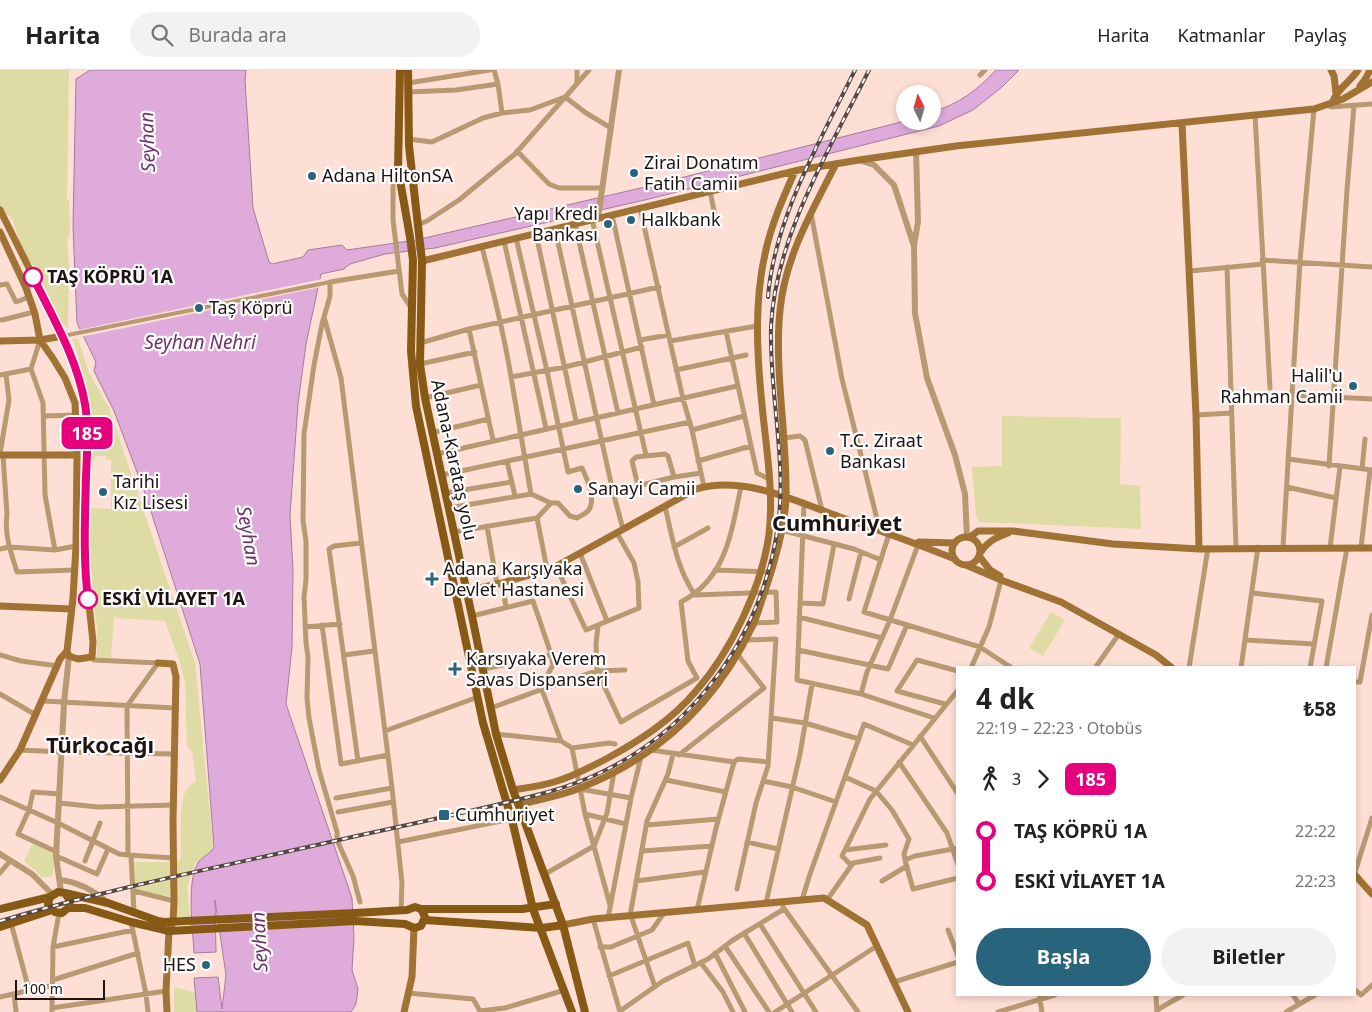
<!DOCTYPE html>
<html lang="tr">
<head>
<meta charset="utf-8">
<style>
  body { margin:0; font-family:"Noto Sans",sans-serif; background:#f2f2f2; color:#222; height:100vh; display:flex; flex-direction:column; font-size:19px; white-space:nowrap }
  * { box-sizing:border-box; margin:0 }
  p { font-size:16px; color:#767676 }
  .icon { flex:none; width:28px; height:28px; fill:none; stroke:currentColor; stroke-width:2; stroke-linecap:round; stroke-linejoin:round }
  .map { position:relative; flex:1; overflow:hidden }
  .sheet { position:absolute; left:956px; top:596px; width:400px; height:330px; display:flex; flex-direction:column; background:#fff; border-radius:0px; box-shadow:0 2px 8px #0003 }
  .sheet>* { flex:none }
  .badge { padding:0 10px; border-radius:8px; font-size:18px; line-height:32px }
  .needle { width:32px; rotate:355deg }
  .controls { position:absolute; left:896px; top:15px; display:grid; gap:10px }
  .controls a { display:grid; place-items:center; width:45px; height:45px; border-radius:50%; background:#fff; box-shadow:0 2px 8px #0003; font-size:25px }
  .scale { position:absolute; left:15px; bottom:12px; width:90px; box-sizing:border-box; padding-left:5px; border:2px solid #1d1310; border-top:0; font-size:14px; line-height:18px; white-space:nowrap; color:#1d1310; -webkit-text-stroke:4px #fff; paint-order:stroke }
  .map>.badge { position:absolute; translate:-50% -50%; box-shadow:0 0 0 2px #fff }
  .legs { display:flex; align-items:center; gap:8px; height:55px; padding:0 20px; font-size:16px }
  .legs p { margin-inline-start:auto }
  .headline { display:flex; align-items:center; justify-content:space-between; height:85px; padding:0 20px }
  h1 { font-size:28px; font-weight:700; line-height:38px }
  .cta { display:flex; gap:10px; margin-top:auto; padding:10px 20px }
  .cta a { flex:1; height:58px; border-radius:30px; background:#28657c; color:#fff; font-size:20px; font-weight:700; line-height:58px; text-align:center }
  .cta a+a { background:#f2f2f2; color:#222 }
  ul { padding:0 20px; list-style:none }
  li { display:flex; align-items:center; gap:18px; height:50px; font-size:19px }
  li i { display:grid; place-items:center; width:8px; height:100%; margin:0 6px; background:currentColor }
  li i::after { content:''; width:12px; height:12px; margin:-6px; border:4px solid; border-radius:50%; background:#fff }
  li p { margin-inline-start:auto }
  li:first-child i { background:linear-gradient(#0000 50%,currentColor 0) }
  li:last-child i { background:linear-gradient(currentColor 50%,#0000 0) }
  header { display:flex; align-items:center; gap:30px; box-sizing:border-box; height:70px; padding:0 25px; background:#fff; border-bottom:1px solid #e0e0e0 }
  header strong { font-size:24px }
  nav { display:flex; gap:28px; margin-inline-start:auto; font-size:18px }
  .search { width:350px; height:45px; background:#f2f2f2; display:flex; align-items:center; gap:12px; box-sizing:border-box; padding:0 18px; border-radius:28px; color:#767676; font-size:19px }
  .map>svg:first-child { display:block }
  .green { fill:#dedca4 }
  .water { fill:#deabda; stroke:#a47d9d }
  .pier { fill:#fedfd5 }
  .lines { fill:none; stroke-linecap:round; stroke-linejoin:round }
  .pedestrian { stroke:#b89972; stroke-width:4 }
  .minor { stroke:#b89972; stroke-width:5 }
  .tertiary { stroke:#b89972; stroke-width:6 }
  .secondary { stroke:#a07233; stroke-width:7 }
  .primary { stroke:#865915; stroke-width:8 }
  .rail-casing { stroke:#574843; stroke-width:4 }
  .rail { stroke:#fff; stroke-width:2; stroke-dasharray:5.5; stroke-linecap:butt }
  .line-1-casing { stroke:#fff; stroke-width:11 }
  .line-1 { stroke:#e6007e; stroke-width:8 }
  .poi-dot { fill:#28657c; stroke:#fff; stroke-width:2 }
  .stop-1-dot { fill:#fff; stroke:#e6007e; stroke-width:2.5 }
  .labels { text-anchor:middle; stroke-width:4.5; stroke-linejoin:round; paint-order:stroke }
  .poi-label { font-size:18px; fill:#1d1310; stroke:#fff; text-anchor:start }
  .stop-label { font-size:18px; font-weight:bold; fill:#1d1310; stroke:#fff; text-anchor:start }
  .street-label { font-size:18px; fill:#1d1310; stroke:#fff }
  .water-label { font-size:19px; font-style:italic; fill:#6e326b; stroke:#fff }
  .district-label { font-size:22px; font-weight:bold; fill:#1d1310; stroke:#fff }
</style>
</head>
<body>
<header>
<strong>Harita</strong>
<div class="search"><svg class="icon" aria-label="search" viewBox="0 0 24 24"><circle cx="10" cy="10" r="6"/><path d="M15 15l6 6"/></svg>Burada ara</div>
<nav><a>Harita</a><a>Katmanlar</a><a>Paylaş</a></nav>
</header>
<div class="map">
<svg width="1372" height="942" viewBox="0 0 1372 942">
  <rect width="100%" height="100%" fill="#fedfd5"/>
  <!-- green -->
  <path class="green" d="M0 0H71L69 1 67 130H69L70 166 67 167 69 196 68 260 59 249 43 216C44 206 37 199 31 193 22 185 16 160 12 148L4 143 0 135Z
    M72 269H78L89 303 109 338 195 593 213 774 211 783 195 794 187 817 190 847H177C176 832 170 797 181 787 181 772 178 731 187 719 189 716 194 713 196 711L192 682 187 677 185 612 179 590 165 551 114 548 111 588 97 587V558L86 475 89 438 111 439V390H107L106 386H95V391H89C88 363 86 337 82 310 79 292 80 286 72 269Z
    M1002 346 1121 348 1120 414 1140 416 1141 459 979 452 976 446 972 397 1002 396Z
    M1051 542 1065 550 1043 586 1029 578Z
    M33 773 56 783 52 807H42L24 791Z
    M132 792H172L170 826 135 823Z
    M174 917 197 923 200 942H174Z"/>
  <!-- water -->
  <path class="water" d="M90 0H246L245 10 253 138 269 192 272 194 303 187 308 180 342 175 347 180 416 170 645 117 905 51H932L933 42C960 33 976 21 996 0H1019L1002 17 973 40 939 56 649 129 435 178 385 184 350 194 344 199 321 204 306 274 298 334 290 445 293 501 292 577 286 634 352 828 354 868 352 900 358 919 356 934 351 942H197L194 908 218 907 222 939 226 905 215 830 216 882 194 883C193 861 186 812 198 793 202 786 210 785 214 777L200 594 146 426 114 341 94 301 96 292 77 253 73 156 76 9Z"/>
  <!-- pier -->
  <path class="pier" d="M322 209 321 217 81 267 78 260Z"/>
  <g class="lines">
    <!-- pedestrian -->
    <path class="pedestrian" d="M68 265 330 212"/>
    <!-- minor -->
    <path class="minor" d="M494 0 498 14 502 43
      M980 5 985 0
      M408 13 490 0
      M577 13V0
      M408 22 456 20 498 14
      M1328 35 1331 37 1372 34
      M1255 45 1270 318
      M408 69 432 72 483 48 502 43 530 40 565 27 586 43 611 58
      M517 81 549 114 559 118H603
      M397 102 393 115V150L402 224 412 239
      M710 121 716 151
      M640 138 683 329 692 360 704 417
      M811 143 842 309 880 461
      M612 145 654 335
      M592 149 646 385
      M575 154 618 343
      M417 155 427 151 459 130 515 84 589 0
      M555 159 613 422 623 459
      M536 164 576 351
      M516 168 547 301 568 402 582 398C587 409 595 426 590 438 588 443 582 445 577 448L570 446 558 433H551
      M504 171 546 358
      M482 177C493 220 504 263 511 307 518 346 524 385 531 424L551 433 537 448 547 499
      M1262 190 1372 197
      M1227 197 1236 478
      M1190 201 1263 194
      M0 215 7 214 16 232 29 227
      M324 247 341 308 392 718 402 813 401 840
      M2 250 34 242
      M469 259 493 370
      M726 261 757 403 769 409
      M40 270 31 299 43 333 45 425 55 480
      M640 270 669 265
      M670 271 757 256
      M420 273 469 259 659 217
      M420 294 475 282
      M676 300 746 285
      M0 305 31 299
      M511 307 565 297 642 277
      M1231 325H1292L1372 329
      M425 328 481 315
      M1196 345 1232 343
      M44 346 76 345
      M692 360 744 346
      M431 363 488 349
      M784 368 800 366 805 370 822 440
      M0 384 9 330 6 304
      M437 384 737 316
      M3 385 7 444C4 464 11 483 17 502L74 500
      M1288 389 1372 400
      M507 391 515 426
      M698 391 751 376
      M1329 396 1347 120 1354 36
      M1362 399 1365 369
      M442 405 690 352
      M638 416 632 391 636 387 665 384 668 386 674 407
      M1287 417 1336 428
      M613 422 674 407 701 403
      M446 423 512 412
      M590 423 612 419
      M804 434 797 610 861 624 867 602 890 550 918 475
      M665 436C672 467 677 499 695 525L776 522 777 552 754 553
      M449 438 531 424
      M487 456 497 514
      M781 460 854 479 881 490
      M454 462 537 448
      M889 464 864 542 980 577 1012 598
      M674 477 708 458
      M1283 477 1300 191 1314 39
      M1330 478 1340 397
      M1361 478 1370 400
      M0 479 9 477 55 480 76 476
      M580 483 607 551
      M556 496 586 560 639 538 638 512 634 493 617 463
      M715 500 771 502
      M502 513 506 537
      M1252 523 1322 531 1310 598
      M849 529 861 482
      M800 533 823 534 834 474
      M472 546 533 531 551 584 553 595 548 604 551 616 491 638
      M799 547 882 568
      M322 555 341 694 388 685
      M598 556 596 574 597 601 621 652 697 608 688 591 681 532C727 508 731 462 741 417
      M305 557 340 554
      M1245 570 1314 574
      M798 580 888 599 907 555
      M0 585 21 591 58 596
      M344 585 374 581
      M92 587 94 590 158 593
      M158 593 127 636 128 785 174 788
      M971 598 989 557 1001 510
      M1095 598 1119 564
      M1189 598 1208 478
      M1241 598 1258 477
      M1326 598 1347 478
      M483 599 545 587 551 584
      M1355 612H1360L1372 545
      M551 616 597 601 625 600
      M542 620 561 671
      M0 624 36 645
      M861 624 934 648
      M43 631 175 638
      M945 634 897 621 917 590 958 601
      M772 648 805 653 859 669
      M385 661 478 627
      M496 664 561 671 572 678 609 673 615 674
      M920 666 958 724
      M572 678 585 744 610 835
      M20 680 62 682 174 684
      M651 680 734 692 716 758 697 840
      M679 685 764 618 738 585
      M358 691 329 479 334 476 361 473
      M734 692 738 689 768 692
      M899 692 947 763 958 795
      M845 707 876 721 892 740 909 769 904 784 905 790 915 786 958 778
      M666 710 726 722
      M763 711 792 717 836 732
      M580 719 631 728
      M0 727 58 753 119 784 128 785
      M336 728 392 718
      M59 733 98 737 174 735
      M338 742 393 732
      M585 744 626 754
      M647 755 718 749
      M398 772 511 749
      M747 772 778 779
      M845 780 886 775
      M642 781 712 776
      M57 782 18 764 29 740 33 722 60 724
      M56 786 97 804 108 779
      M131 786 134 842
      M905 790 913 819 958 808
      M85 791 100 753
      M851 795 842 786 870 729 958 620
      M1355 802 1372 748
      M0 803 10 791
      M545 804 594 776 607 743 614 702
      M636 811 705 802
      M882 811 907 796
      M737 819 756 733 768 696 776 569 745 570
      M134 821 174 831
      M802 830 810 804 864 654 913 675
      M827 830 853 793 880 788
      M360 832 353 806 337 770V762L319 700 309 648 307 628 308 587 306 573 304 527 306 510V471L303 451 304 364 314 295 322 254 330 226V212L399 201
      M766 833 800 684 812 614
      M783 837 858 942
      M630 846 647 751 668 704 673 684
      M631 846 655 917
      M608 848 631 728 641 687
      M593 849 620 942
      M131 852 146 924 148 942
      M11 853 29 920
      M760 854 816 942
      M948 860 958 886
      M744 863 792 942
      M725 876 769 942
      M53 877 133 860
      M600 877H611L652 860 664 843
      M715 883 745 942
      M701 893 723 922 733 942
      M609 906 688 873 695 896
      M53 910 138 883
      M894 912 958 892
      M1355 920 1361 925 1372 915
      M408 923 473 929 480 941 505 938 565 920
      M14 924 16 942
      M1039 925 1042 942
      M1156 925 1157 942
      M1293 925 1299 934
      M0 927 43 917 53 916
      M52 938 166 921
      M1157 940 1183 925
      M620 941 663 911 708 889 733 870 784 839
      M52 942 53 877 59 843
      M775 942 877 876
      M998 942 1055 925
      M1286 942 1315 925"/>
    <!-- tertiary -->
    <path class="tertiary" d="M859 90 874 95 894 115 914 176 915 243 927 308 955 385 965 424 967 467
      M598 148 619 0
      M914 175 918 152 916 81
      M0 784 32 804 52 824
      M60 810C79 812 93 820 107 832
      M61 822 56 786 64 633 69 586"/>
    <!-- secondary -->
    <path class="secondary" d="M1331 0 1334 6 1336 23
      M1360 16 1366 8 1370 0
      M1333 31C1338 18 1351 11 1358 0
      M1182 54 1196 345 1199 479
      M0 140 63 266 77 305 85 334 87 365 84 487 93 572 92 587 78 589 69 586 67 581
      M0 162 26 218 35 244 40 270 52 287 65 308 75 333 77 385 76 476 73 528 67 581 60 589 20 680 0 710
      M422 191 799 100 859 90 956 76 1314 39 1343 29 1372 12
      M0 271 40 270 63 266
      M0 385H77
      M970 467 978 461H1013L1113 474 1199 479 1372 478
      M952 481a14 14 0 1 1 28 0a14 14 0 1 1-28 0Z
      M919 472 955 473
      M980 483C988 471 995 468 1008 463
      M979 486 990 500 1000 506
      M966 495 1001 510 1061 532 1156 585 1172 598
      M466 521 502 513 553 498 696 419C744 405 795 431 840 447 879 460 917 474 955 489
      M0 536 71 539
      M158 593 173 594 176 607 173 751 174 831 173 852 169 861 166 921 167 942
      M513 720C526 718 541 716 554 712 572 707 589 698 606 689 639 671 672 650 696 621 731 581 762 517 769 464 774 422 766 377 762 335 757 285 754 233 765 184 771 155 783 128 795 101
      M519 735C539 729 561 726 580 718 659 687 717 631 753 555 758 544 761 532 765 521 774 495 786 453 786 425 787 365 774 300 780 240 785 187 812 141 836 94
      M1355 805 1372 824
      M563 855 593 849 824 828 867 855 908 942
      M404 942 412 907 414 858"/>
    <!-- primary -->
    <path class="primary" d="M400 0 398 99 410 167 413 190 411 281 416 336 483 653 513 754 533 839 572 942
      M408 0 409 76 422 191 420 294 425 328 472 546 496 664 513 720 563 855 585 942
      M65 823 108 833 158 851 164 852 355 843 407 840 415 837 421 839 425 847 421 856 414 858 405 854 355 851 169 861 131 852 85 838H68L62 843 55 842 48 834 50 827 58 822 65 823 70 831 68 838
      M0 839 50 827
      M421 839H522L556 834
      M425 850 542 858 563 855
      M0 857 52 840"/>
    <defs>
      <path id="rail" d="M768 227C774 149 821 69 855 0
        M0 851C115 817 235 794 352 767 403 756 454 745 504 733 534 726 564 719 593 706 694 662 763 564 778 455 787 392 769 321 771 257 775 167 830 79 869 0"/>
    </defs>
    <!-- rail casing -->
    <use href="#rail" class="rail-casing"/>
    <!-- rail -->
    <use href="#rail" class="rail"/>
  </g>
  <g class="lines">
    <defs>
      <path id="line-1" d="M33 207C53 248 77 288 85 334 89 358 87 383 86 407 85 448 83 488 88 529"/>
    </defs>
    <!-- line-1 casing -->
    <use href="#line-1" class="line-1-casing"/>
    <!-- line-1 -->
    <use href="#line-1" class="line-1"/>
  </g>
  <!-- markers -->
  <g class="poi-dot">
    <circle cx="634" cy="103" r="5"/>
    <circle cx="312" cy="106" r="5"/>
    <circle cx="631" cy="150" r="5"/>
    <circle cx="608" cy="154" r="5"/>
    <circle cx="199" cy="238" r="5"/>
    <circle cx="1353" cy="316" r="5"/>
    <circle cx="830" cy="381" r="5"/>
    <circle cx="578" cy="419" r="5"/>
    <circle cx="103" cy="422" r="5"/>
    <path d="M429.5 501.5h5v5h5v5h-5v5h-5v-5h-5v-5h5z"/>
    <path d="M452.5 591.5h5v5h5v5h-5v5h-5v-5h-5v-5h5z"/>
    <rect x="438" y="739" width="12" height="12" rx="2.5"/>
    <circle cx="206" cy="895" r="5"/>
  </g>
  <g class="stop-1-dot">
    <circle cx="33" cy="207" r="9"/>
    <circle cx="88" cy="529" r="9"/>
  </g>
  <g class="labels">
    <!-- poi labels -->
    <g class="poi-label">
      <text x="644" y="99">Zirai Donatım<tspan x="644" dy="21">Fatih Camii</tspan></text>
      <text x="322" y="112">Adana HiltonSA</text>
      <text x="598" y="150" text-anchor="end">Yapı Kredi<tspan x="598" dy="21">Bankası</tspan></text>
      <text x="641" y="156">Halkbank</text>
      <text x="209" y="244">Taș Köprü</text>
      <text x="1343" y="312" text-anchor="end">Halil'u<tspan x="1343" dy="21">Rahman Camii</tspan></text>
      <text x="840" y="377">T.C. Ziraat<tspan x="840" dy="21">Bankası</tspan></text>
      <text x="113" y="418">Tarihi<tspan x="113" dy="21">Kız Lisesi</tspan></text>
      <text x="588" y="425">Sanayi Camii</text>
      <text x="443" y="505">Adana Karşıyaka<tspan x="443" dy="21">Devlet Hastanesi</tspan></text>
      <text x="466" y="595">Karsıyaka Verem<tspan x="466" dy="21">Savas Dispanseri</tspan></text>
      <text x="455" y="751">Cumhuriyet</text>
      <text x="196" y="901" text-anchor="end">HES</text>
    </g>
    <!-- stop labels -->
    <g class="stop-label">
      <text x="47" y="213">TAŞ KÖPRÜ 1A</text>
      <text x="102" y="535">ESKİ VİLAYET 1A</text>
    </g>
    <!-- street labels -->
    <g class="street-label">
      <text transform="translate(454 390) rotate(78)" y="6">Adana-Karataş yolu</text>
    </g>
    <!-- water labels -->
    <g class="water-label">
      <text transform="translate(147 72) rotate(-92)" y="7">Seyhan</text>
      <text x="200" y="279">Seyhan Nehri</text>
      <text transform="translate(249 466) rotate(80)" y="7">Seyhan</text>
      <text transform="translate(259 872) rotate(-93)" y="7">Seyhan</text>
    </g>
    <!-- district labels -->
    <g class="district-label">
      <text x="837" y="461">Cumhuriyet</text>
      <text x="100" y="683">Türkocağı</text>
    </g>
  </g>
</svg>
<div class="controls">
<a><svg class="needle" viewBox="-14 -14 28 28"><path d="M0-13l5 13h-10z" fill="#e53935"/><path d="M0 13l5-13h-10z" fill="#767676"/></svg></a>
</div>
<div class="scale">100 m</div>
<b class="badge" style="left:87px;top:363px;background:#e6007e;color:#fff">185</b>
<section class="sheet">
<div class="headline"><div><h1>4 dk</h1><p>22:19 – 22:23 · Otobüs</p></div><b>₺58</b></div>
<div class="legs"><svg class="icon" aria-label="walk" viewBox="0 0 24 24"><circle cx="13" cy="4" r="2"/><path d="M13 8l-2 6 4 7M11 14l-3 7M7 12l3-4h3l4 4"/></svg>3<svg class="icon" aria-label="forward" viewBox="0 0 24 24"><path d="M9 5l7 7-7 7"/></svg><b class="badge" style="background:#e6007e;color:#fff">185</b></div>
<ul>
<li><i style="color:#e6007e"></i><b>TAŞ KÖPRÜ 1A</b><p>22:22</p></li>
<li><i style="color:#e6007e"></i><b>ESKİ VİLAYET 1A</b><p>22:23</p></li>
</ul>
<div class="cta"><a>Başla</a><a>Biletler</a></div>
</section>
</div>
</body>
</html>
